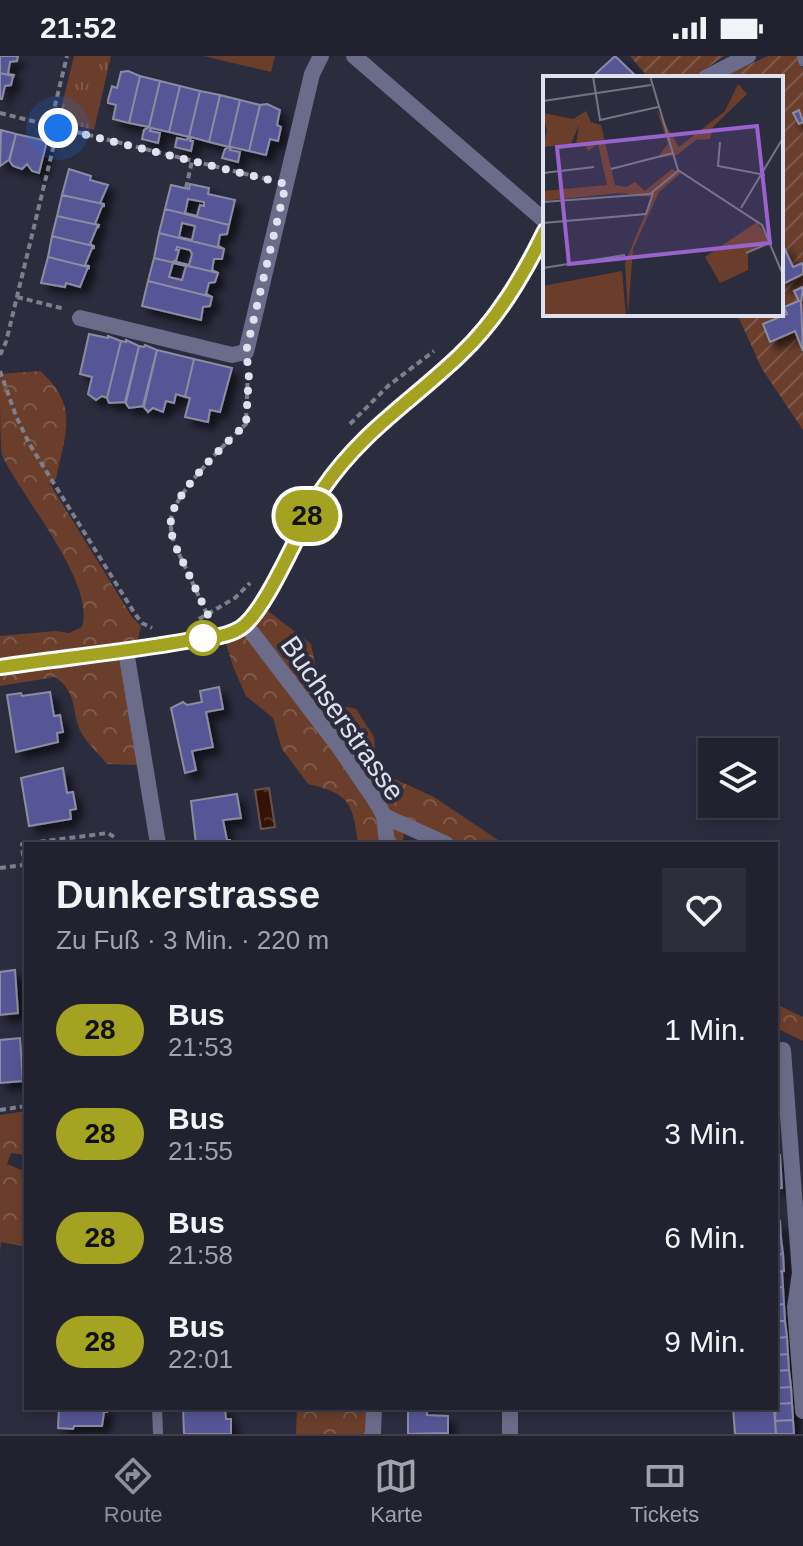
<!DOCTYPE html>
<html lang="de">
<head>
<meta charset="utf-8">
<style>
  body { margin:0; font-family:Arial,sans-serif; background:#2d2e3b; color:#f1f3f6; height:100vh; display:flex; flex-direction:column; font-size:30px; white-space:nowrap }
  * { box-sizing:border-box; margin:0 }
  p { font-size:26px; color:#a2a3aa }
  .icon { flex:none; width:44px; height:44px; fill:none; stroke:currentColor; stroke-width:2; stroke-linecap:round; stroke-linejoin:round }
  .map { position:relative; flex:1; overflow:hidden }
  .panel { position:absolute; left:24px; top:786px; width:754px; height:568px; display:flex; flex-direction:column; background:#21212f; border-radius:0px; box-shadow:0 4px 12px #0003,0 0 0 2px #3e3e4b }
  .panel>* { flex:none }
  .badge { padding:0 16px; border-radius:26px; font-size:28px; line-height:52px }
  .controls { position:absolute; left:698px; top:682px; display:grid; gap:16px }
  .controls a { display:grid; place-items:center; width:80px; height:80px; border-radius:0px; background:#21212f; box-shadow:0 4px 12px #0003,0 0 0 2px #3e3e4b; font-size:40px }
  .you { position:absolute; width:40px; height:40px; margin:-20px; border:6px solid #fff; border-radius:50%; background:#1a73e8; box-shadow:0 0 0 12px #1a73e833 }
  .map>.badge { position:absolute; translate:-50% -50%; box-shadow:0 0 0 4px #fff }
  .round { display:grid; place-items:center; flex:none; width:84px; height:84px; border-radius:0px; background:#2d2e3b }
  .overview { display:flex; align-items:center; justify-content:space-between; height:136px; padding:0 32px }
  h1 { font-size:38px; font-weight:800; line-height:60px }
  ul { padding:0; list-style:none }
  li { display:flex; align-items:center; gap:24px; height:104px; padding:0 32px }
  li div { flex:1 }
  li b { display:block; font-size:30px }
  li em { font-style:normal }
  li .badge { min-width:88px; font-weight:700; text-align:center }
  .status { display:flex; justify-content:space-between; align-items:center; height:56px; padding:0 40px; background:#21212f; direction:ltr }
  .status svg { height:22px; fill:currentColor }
  .tabs { display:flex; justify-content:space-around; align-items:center; height:112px; border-top:2px solid #3e3e4b; background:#21212f; font-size:22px; color:#a2a3aa }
  .tabs a { display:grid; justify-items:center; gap:4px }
  .tabs .on { color:#8c9099 }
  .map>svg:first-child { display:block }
  .grass { fill:url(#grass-tufts) }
  .forest { fill:url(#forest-crowns) }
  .garden { fill:url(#garden-furrows) }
  .pitch { fill:#6a3e2b }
  .water { fill:url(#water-ripples); stroke:#68514a; stroke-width:2 }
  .building { fill:#575696; stroke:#8b8ca3; stroke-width:2; fill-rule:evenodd; filter:url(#shadow) }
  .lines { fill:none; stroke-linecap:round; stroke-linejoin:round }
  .path { stroke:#7d7e8e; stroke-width:4; stroke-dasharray:6 4; stroke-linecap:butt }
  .service { stroke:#6b6c89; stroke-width:10 }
  .minor { stroke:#6b6c89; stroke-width:16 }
  .line-casing { stroke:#fff; stroke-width:18 }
  .line { stroke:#a4a221; stroke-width:12 }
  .walk { stroke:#e0e1ee; stroke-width:8; stroke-dasharray:0 14.4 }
  .stop-dot { fill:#fff; stroke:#a4a221; stroke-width:4 }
  .labels { text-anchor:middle; stroke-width:8; stroke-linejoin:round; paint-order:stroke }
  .street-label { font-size:28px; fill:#e0e1ee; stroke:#2c2c3f }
  .inset-road { fill:none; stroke:#747485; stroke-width:2 }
  .view { fill:#9962cd; fill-opacity:0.15; stroke:#9962cd; stroke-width:4 }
  .inset-edge { fill:none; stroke:#e0e1ee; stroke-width:4 }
</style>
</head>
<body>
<div class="status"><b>21:52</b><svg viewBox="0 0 49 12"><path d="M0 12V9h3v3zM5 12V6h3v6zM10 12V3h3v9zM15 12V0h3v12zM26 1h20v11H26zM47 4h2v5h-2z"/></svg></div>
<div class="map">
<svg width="803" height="1378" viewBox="0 0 803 1378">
  <defs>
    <pattern id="grass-tufts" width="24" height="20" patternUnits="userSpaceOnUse" patternTransform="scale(2)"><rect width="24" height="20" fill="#6a3e2b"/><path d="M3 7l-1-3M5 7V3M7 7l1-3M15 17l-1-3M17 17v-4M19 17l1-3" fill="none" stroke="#7f5a4a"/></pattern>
    <pattern id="forest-crowns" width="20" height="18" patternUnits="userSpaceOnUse" patternTransform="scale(2)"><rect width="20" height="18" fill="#6a3e2b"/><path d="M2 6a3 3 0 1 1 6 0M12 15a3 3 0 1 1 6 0" fill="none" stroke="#7f5a4a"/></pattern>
    <pattern id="garden-furrows" width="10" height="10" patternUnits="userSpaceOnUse" patternTransform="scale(2)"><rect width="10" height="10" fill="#6a3e2b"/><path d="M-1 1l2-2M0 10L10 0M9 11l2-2" fill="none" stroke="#7f5a4a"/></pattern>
    <pattern id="water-ripples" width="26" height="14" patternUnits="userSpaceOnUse" patternTransform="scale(2)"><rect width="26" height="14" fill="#351304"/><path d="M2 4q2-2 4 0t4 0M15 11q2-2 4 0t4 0" fill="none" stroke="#523529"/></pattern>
    <filter id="shadow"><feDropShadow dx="7" dy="7" stdDeviation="4" flood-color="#0009"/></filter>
  </defs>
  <rect width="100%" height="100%" fill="#2c2c3f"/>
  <!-- grass -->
  <path class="grass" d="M74 0H111L94 74 58 65Z"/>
  <!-- forest -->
  <path class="forest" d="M40 315C80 350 65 377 56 423L50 428 132 561 141 570 136 590 123 593 142 709 107 708C99 698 88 688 82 678 70 657 80 638 55 621L0 630V580L56 575 69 577 82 571C96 526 21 441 2 399 0 386 0 335 0 318Z
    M264 552 311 588 317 618 334 648 356 653 374 681 377 715 434 741 504 788H454L405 763 403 788H358C353 747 350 738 308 728L282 693 273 662 246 640 234 613 224 582Z
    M776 948 803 961V985L776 972Z
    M26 1055V1099L11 1097 7 1108 26 1116V1191L1 1186 0 1196V1059Z
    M297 1352H367V1378H296Z"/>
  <!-- garden -->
  <path class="garden" d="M630 0H725L691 22H649Z
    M768 0H799L803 14V374L762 313 737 258H781V22H721Z"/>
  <!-- pitch -->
  <path class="pitch" d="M203 0H275L271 16Z"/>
  <!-- water -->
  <path class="water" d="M269 732 275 771 261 773 255 734Z"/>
  <!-- building -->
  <path class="building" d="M0 0H18L17 5 10 6 8 18 14 19 13 22V20L0 17Z
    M615 0 638 22H591Z
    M128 15 140 20 129 67 113 63 116 49 108 47V44L112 30 117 32 121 16Z
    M0 17 13 20 11 29 5 30 2 43H0Z
    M140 20 160 25 149 71 129 67Z
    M160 25 180 30 169 76 151 72 150 75 160 77 158 87 142 83 144 74 149 71Z
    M180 30 200 35 189 81 169 76Z
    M200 35 220 39 209 86 191 81 190 85H193L191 95 175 91 177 82 187 84 189 81Z
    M220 39 240 44 229 91 209 86Z
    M240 44 260 49 249 95 231 91 230 94 240 96 238 106 222 102 225 93 229 91Z
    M267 48 280 54 277 69 281 71 278 85 270 83 266 99 249 95 260 49Z
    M799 54 803 66 799 68 793 57Z
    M1 74 16 78 10 103 0 110Z
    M16 78 47 85 39 117 32 115 27 108 22 113 13 110 9 104Z
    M69 113 91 120 90 124 108 129 100 147 104 148V151L103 148 62 139Z
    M190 128 209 132 208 138 235 144 229 169 165 153 171 129 189 133ZM188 143 204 146V150L200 149 197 160 185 157Z
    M62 139 103 148 95 168 99 169 98 172V169L57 160Z
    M165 153 229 169 227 178 220 179 218 190 224 193 159 177ZM182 167 195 170 192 184 179 181Z
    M57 160 98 169 90 188 94 190V193L93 190 52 180Z
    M159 177 224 193 222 203H214L212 214 218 217 154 202ZM177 191 190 194 192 198 189 209 173 205H176L179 194H176Z
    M52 180 93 190 85 209 89 210V213L88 211 48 201Z
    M781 185 793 211 803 207V218L781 229Z
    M48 201 88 211 80 231 66 227 65 231 41 227Z
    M154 202 218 217 215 226 209 227 206 238 212 241 148 225ZM173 207 186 210 182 224 169 221Z
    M148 225 212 241 210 250 203 251 201 264 142 250Z
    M803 231 801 246 803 295 795 275 770 286 763 268 787 258 784 251 799 245 794 235Z
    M89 278 108 282V280L121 285 107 342 102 340 96 344 88 338 92 321 80 318Z
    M126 284 139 290 126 346 109 347 107 342 121 285 126 286Z
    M145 289 157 294 144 350 129 352 125 346 139 290 144 291Z
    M157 294 194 303 185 341 176 338 174 347 166 345 163 356 153 352 148 356 143 350Z
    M194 303 232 312 220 356 210 354 208 366 185 361 190 342 185 341Z
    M219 631 223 653 206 656 213 691 192 695 196 714 185 717 171 652 183 646 187 649 202 646 200 635Z
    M50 636 54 660 60 659 63 676 57 677 58 686 16 696 7 639 21 637 22 640Z
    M63 712 67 737 73 736 76 753 70 754 71 763 29 770 21 722Z
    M237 738 241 762 223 764 227 784H230V788H196L191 745Z
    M15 914 18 957 0 959V916Z
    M20 982 23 1025 0 1027V984Z
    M776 1099H780L781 1115 776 1116Z
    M781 1115 782 1132 776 1133V1116Z
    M780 1165 781 1182H776V1166Z
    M776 1182H781L783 1198 776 1199Z
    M783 1198 784 1215 776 1216V1199Z
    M782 1215 783 1231 776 1232V1216Z
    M783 1231 784 1248 776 1249V1232Z
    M784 1248 785 1265H776V1249Z
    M776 1265H785L787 1281 776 1282Z
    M787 1281 788 1298 776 1299V1282Z
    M788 1298 789 1314 776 1315V1299Z
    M789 1314 791 1331 776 1332V1315Z
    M791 1331 792 1347 776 1348V1332Z
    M792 1347 793 1364 775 1365 776 1348Z
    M59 1352H107V1356H104L102 1370H74L73 1373 58 1372Z
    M183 1352H225L226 1363H231V1378H184Z
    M408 1352H427V1359L448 1360V1377L408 1378Z
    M733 1352H774L776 1378H735Z
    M793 1364 794 1378H776L775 1365Z"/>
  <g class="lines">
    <!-- path -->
    <path class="path" d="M0 57 270 124
      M50 70 67 0
      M186 132 192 105
      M17 241 65 253
      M0 299 6 286 58 72
      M0 315 16 360 30 389 135 558 142 567 152 572
      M350 368 388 330 434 295
      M207 558 174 487C171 476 169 466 173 455 183 430 225 387 246 368L248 314
      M199 563 235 542 250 527
      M0 812 23 809
      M26 830 22 788 108 777 114 781 115 788
      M0 1054 26 1050"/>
    <!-- service -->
    <path class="service" d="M802 0 803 5
      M157 1352 158 1378"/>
    <!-- minor -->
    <path class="minor" d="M354 0 545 165
      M705 22 748 0
      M80 262 232 299 246 296 312 18 321 0
      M246 569 339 691 377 747 384 760 387 788
      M126 595 158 788
      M0 611C62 602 124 596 186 585 203 582 224 582 239 573 266 558 302 466 322 434 361 375 411 346 460 299 497 264 523 220 545 175
      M384 760 446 788
      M783 994 800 1217 795 1251 803 1355
      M373 1378 374 1352
      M510 1378V1352"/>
  </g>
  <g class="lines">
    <defs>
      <path id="line" d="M0 611C62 602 124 596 186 585 203 582 224 582 239 573 266 558 302 466 322 434 362 375 411 346 460 299 497 264 523 220 545 175"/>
    </defs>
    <!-- line casing -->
    <use href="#line" class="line-casing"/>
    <!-- line -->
    <use href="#line" class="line"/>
    <!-- walk -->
    <path class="walk" d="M58 72 286 128 246 296 249 317 246 368C225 388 183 429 173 455 169 466 171 476 174 487L208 559 203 582"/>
  </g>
  <!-- markers -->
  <circle class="stop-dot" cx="203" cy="582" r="16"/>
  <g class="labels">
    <!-- street labels -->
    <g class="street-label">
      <text transform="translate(343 662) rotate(55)" y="10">Buchserstrasse</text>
    </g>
  </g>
  <!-- overview -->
  <g transform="translate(543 20)">
    <rect width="240" height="240" fill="#2c2c3f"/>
    <path d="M195 8 204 18 170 51 167 63 153 64 134 79 114 82 125 68 114 34 136 71 182 35ZM43 35 48 46 58 49 72 109 83 111 92 106 102 115 129 93 138 97 116 116 90 173 85 239 82 187 109 121 76 117 0 125V115L64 109 55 68 45 75 42 68H33L36 49 28 68 0 71 4 55 0 37 30 43Z" fill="#6a3e2b"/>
    <path d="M214 146 227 166 205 176V194L177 207 162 181ZM79 195 83 240H0V210Z" fill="#6a3e2b"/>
    <path class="inset-road" d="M50 0 57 44 115 31M107 0 135 94 219 149 240 199M0 25 108 9M177 66 175 90 222 99M68 93 130 77M0 97 51 91M0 126 107 118 135 95M198 132 240 62M0 147 103 138 110 117M203 177 229 166M0 192 82 179"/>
    <path class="view" d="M214 50 227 167 26 188 14 71Z"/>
    <rect width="240" height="240" class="inset-edge"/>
  </g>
</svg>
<div class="controls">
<a><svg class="icon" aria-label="layers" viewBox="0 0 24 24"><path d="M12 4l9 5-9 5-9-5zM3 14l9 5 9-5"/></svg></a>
</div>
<div class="you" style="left:58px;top:72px"></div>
<b class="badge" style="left:307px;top:460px;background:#a4a221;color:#111">28</b>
<section class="panel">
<div class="overview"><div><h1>Dunkerstrasse</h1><p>Zu Fuß · 3 Min. · 220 m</p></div><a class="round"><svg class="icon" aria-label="heart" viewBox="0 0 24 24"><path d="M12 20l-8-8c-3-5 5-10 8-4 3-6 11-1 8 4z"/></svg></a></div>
<ul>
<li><span class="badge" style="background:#a4a221;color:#111">28</span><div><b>Bus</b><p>21:53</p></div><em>1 Min.</em></li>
<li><span class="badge" style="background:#a4a322;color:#111">28</span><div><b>Bus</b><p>21:55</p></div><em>3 Min.</em></li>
<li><span class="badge" style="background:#a4a221;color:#111">28</span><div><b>Bus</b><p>21:58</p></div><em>6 Min.</em></li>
<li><span class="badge" style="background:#a4a322;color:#111">28</span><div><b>Bus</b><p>22:01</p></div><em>9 Min.</em></li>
</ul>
</section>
</div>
<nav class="tabs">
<a class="on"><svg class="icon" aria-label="directions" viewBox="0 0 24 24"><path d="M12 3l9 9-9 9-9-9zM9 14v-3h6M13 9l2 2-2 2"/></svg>Route</a>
<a><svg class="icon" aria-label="map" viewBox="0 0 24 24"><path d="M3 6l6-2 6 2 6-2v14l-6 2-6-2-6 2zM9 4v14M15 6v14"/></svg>Karte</a>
<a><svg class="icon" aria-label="tickets" viewBox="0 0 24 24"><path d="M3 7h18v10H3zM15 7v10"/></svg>Tickets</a>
</nav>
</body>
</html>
